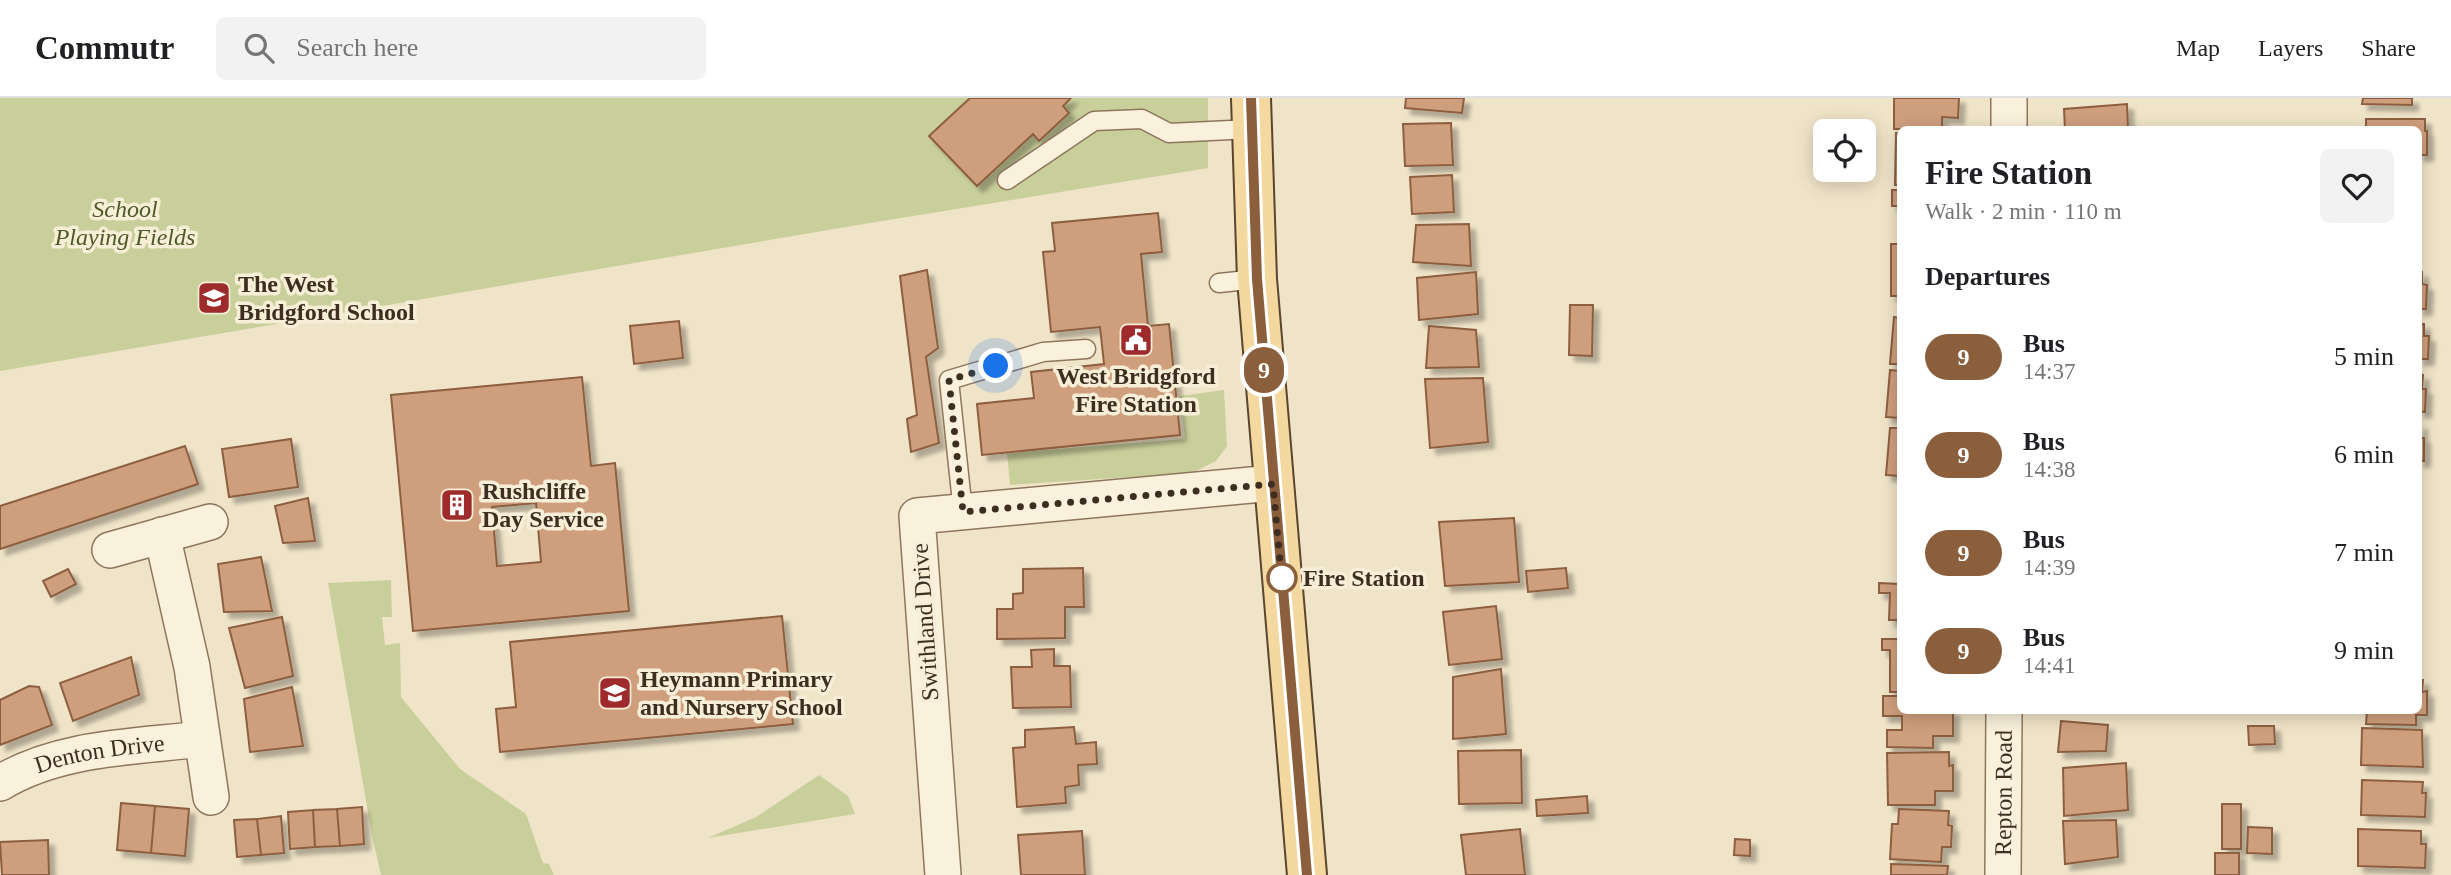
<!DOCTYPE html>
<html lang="en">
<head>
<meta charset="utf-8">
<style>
  body { margin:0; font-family:"Times New Roman",serif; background:#f2f2f2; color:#202124; height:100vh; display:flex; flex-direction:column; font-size:26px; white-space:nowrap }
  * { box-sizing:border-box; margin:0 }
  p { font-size:23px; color:#757577 }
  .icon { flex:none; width:38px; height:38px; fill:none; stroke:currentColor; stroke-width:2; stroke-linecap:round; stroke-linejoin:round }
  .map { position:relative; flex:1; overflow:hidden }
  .details { position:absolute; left:1897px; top:28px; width:525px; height:588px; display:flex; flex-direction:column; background:#fff; border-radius:10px; box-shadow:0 4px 18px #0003 }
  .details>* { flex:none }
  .badge { padding:0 14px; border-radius:23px; font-size:24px; line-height:46px }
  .fabs { position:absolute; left:1813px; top:21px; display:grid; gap:14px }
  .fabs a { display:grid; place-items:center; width:63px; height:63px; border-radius:10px; background:#fff; box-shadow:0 4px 18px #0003; font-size:35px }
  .you { position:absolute; width:35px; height:35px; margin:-18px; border:5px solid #fff; border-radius:50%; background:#1a73e8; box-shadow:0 0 0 10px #1a73e833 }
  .map>.badge { position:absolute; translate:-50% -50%; box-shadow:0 0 0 4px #fff }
  h2 { padding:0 28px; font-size:26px; line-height:63px }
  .round { display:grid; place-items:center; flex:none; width:74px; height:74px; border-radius:10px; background:#f2f2f2 }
  .summary { display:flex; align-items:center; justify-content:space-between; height:119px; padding:0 28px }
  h1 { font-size:33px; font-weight:700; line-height:52px }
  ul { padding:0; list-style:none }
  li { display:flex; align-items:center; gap:21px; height:98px; padding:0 28px }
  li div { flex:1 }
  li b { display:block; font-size:26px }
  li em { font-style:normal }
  li .badge { min-width:77px; font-weight:700; text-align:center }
  header { display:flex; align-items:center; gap:42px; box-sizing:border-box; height:98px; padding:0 35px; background:#fff; border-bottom:2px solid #e0e0e0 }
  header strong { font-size:33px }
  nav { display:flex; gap:38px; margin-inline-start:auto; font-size:24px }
  .search { width:490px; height:63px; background:#f2f2f2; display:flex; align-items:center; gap:18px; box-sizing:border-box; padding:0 24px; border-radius:10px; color:#757577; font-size:26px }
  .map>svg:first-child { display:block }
  .green { fill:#c9cf9b }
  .building { fill:#cf9f7d; stroke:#8d5f41; stroke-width:2; fill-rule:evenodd; filter:url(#shadow) }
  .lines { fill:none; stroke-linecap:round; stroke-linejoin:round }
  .lane-casing { stroke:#8d765c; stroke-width:21 }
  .street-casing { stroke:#8d765c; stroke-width:38 }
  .primary-casing { stroke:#5b4430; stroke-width:42 }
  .lane { stroke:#faf1dc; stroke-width:18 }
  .street { stroke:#faf1dc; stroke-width:35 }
  .primary { stroke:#f3d9a0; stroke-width:38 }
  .line-casing { stroke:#fff; stroke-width:16 }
  .line { stroke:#8b5e3c; stroke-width:10 }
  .walk { stroke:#3d2e20; stroke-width:7; stroke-dasharray:0 12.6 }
  .stop-dot { fill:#fff; stroke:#8b5e3c; stroke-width:3.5 }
  .labels { text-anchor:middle; stroke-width:7; stroke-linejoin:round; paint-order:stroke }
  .park-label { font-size:24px; font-style:italic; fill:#4d5a26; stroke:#f7eed8 }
  .poi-label { font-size:24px; font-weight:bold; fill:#3d2e20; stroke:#f7eed8; text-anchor:start }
  .stop-label { font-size:24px; font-weight:bold; fill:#3d2e20; stroke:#f7eed8; text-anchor:start }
  .street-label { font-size:24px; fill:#3d2e20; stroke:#f7eed8 }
</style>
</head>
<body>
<header>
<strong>Commutr</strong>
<div class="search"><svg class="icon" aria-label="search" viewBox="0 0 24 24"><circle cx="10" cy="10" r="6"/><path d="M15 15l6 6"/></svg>Search here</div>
<nav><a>Map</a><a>Layers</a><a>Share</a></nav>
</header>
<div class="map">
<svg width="2451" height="777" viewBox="0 0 2451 777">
  <defs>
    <filter id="shadow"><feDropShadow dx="6" dy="6" stdDeviation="2" flood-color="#0004"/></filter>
  </defs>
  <rect width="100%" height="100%" fill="#f0e4c8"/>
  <!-- green -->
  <path class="green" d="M0 0H1208V70L858 127 0 273Z
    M1224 292 1227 348 1216 363 1192 375 1010 387 1007 355 1185 341 1180 298Z
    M391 482 392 519H382L385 547 400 545 401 599 460 671 526 716 543 765 549 766 554 777H381L372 737 328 485Z
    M819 677 848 698 855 716 708 740 756 719Z"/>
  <!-- building -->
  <path class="building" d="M970 0H1071L1063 8 1069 15 1039 43 1033 36 977 88 929 38Z
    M1406 0H1464L1462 15 1405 10Z
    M1894 0H1959L1958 20 1942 19V31H1894Z
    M2363 0H2412V7L2362 6Z
    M2127 6 2128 32H2065L2064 11Z
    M2366 21H2425V33H2427V57H2418V32H2366Z
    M1451 25 1453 67 1405 68 1403 26Z
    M1896 35H1900V87H1895Z
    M1452 77 1454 114 1412 116 1410 79Z
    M1892 92H1900V108H1892Z
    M1158 115 1162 154 1141 156 1148 228 1169 226 1180 337 982 357 977 306 1034 300 1031 274 1104 266 1100 229 1051 234 1043 154 1055 153 1052 125Z
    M1469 126 1471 168 1413 164 1416 127Z
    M1891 146H1900V198H1891Z
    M927 172 938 250 926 259 939 345 911 354 907 321 917 317 900 178Z
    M1476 174 1478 216 1419 222 1417 180Z
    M2418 174H2422V186L2427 187 2426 211H2418Z
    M1570 207H1593L1592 258 1569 257Z
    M1894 219 1900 220V266H1890Z
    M679 223 683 260 634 266 630 228Z
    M2418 226H2424V238H2429L2428 261H2418Z
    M1429 228 1476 232 1479 269 1426 270Z
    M1890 272 1900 273V320L1886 319Z
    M2418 276 2423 277 2422 291H2426L2425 314 2418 313Z
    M582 279 591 368 615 365 629 513 413 533 391 297ZM536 405 541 464 497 468 492 409Z
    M1483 280 1488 344 1430 350 1425 281Z
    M2418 326H2421V340H2424V363H2418Z
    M1890 330H1900V378L1886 377Z
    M291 341 298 389 229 399 222 351Z
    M185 348 198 386 0 451V408Z
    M308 400 315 443 283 445 275 408Z
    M1514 420 1519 484 1445 488 1439 424Z
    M261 459 272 513 224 514 218 466Z
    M1083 470 1084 509H1065V540L997 541V511H1013V496L1023 495V471Z
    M1566 470 1568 490 1528 494 1526 473Z
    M68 471 76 486 51 499 43 483Z
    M1879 485 1900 486V522H1889L1890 495H1879Z
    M1496 508 1502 561 1449 567 1443 514Z
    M782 518 793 626 500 654 496 611 516 609 510 544Z
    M282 519 293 578 245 590 229 530Z
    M1882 541H1900V594H1890V552H1882Z
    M1054 551V568H1070L1071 609 1013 610 1011 569H1032L1031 552Z
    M131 559 139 597 73 623 60 585Z
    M1501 571 1506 636 1453 641V579Z
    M2418 582H2423L2422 594 2427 593V617H2416V627L2366 626 2367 612H2418Z
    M29 588 39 589 52 627 0 647V602Z
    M292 589 303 648 250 654 244 601Z
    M1883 598H1900V612H1953V638H1933V650L1887 649V632H1902V618H1883Z
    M2061 623 2108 627 2106 653 2058 654Z
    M2248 628H2274L2275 646 2249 647Z
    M1074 629 1076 646 1096 644 1097 666 1078 667 1079 687 1065 689 1066 705 1017 709 1013 650 1025 649V632Z
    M2362 630 2422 632 2423 669 2361 667Z
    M1521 652 1522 705 1459 706 1458 653Z
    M1949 654V668L1953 667V693H1935V707H1888L1887 655Z
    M2126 665 2128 712 2064 718 2063 670Z
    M2362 682 2423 684 2422 695H2426L2425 719 2361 717Z
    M1587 698 1588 715 1537 718 1536 702Z
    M121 705 155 708 151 755 117 752Z
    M2222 706H2241V751H2222Z
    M155 708 189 711 185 758 151 755Z
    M362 709 364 746 340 748 337 711Z
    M337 711 340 748 315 749 313 712Z
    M1899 711 1949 713 1948 727 1952 728 1951 749H1942L1941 764 1890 761 1892 726H1898Z
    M313 712 315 749 290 751 288 714Z
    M281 718 284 755 261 757 257 721Z
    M257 721 261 757 237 759 234 722Z
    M2116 722 2118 759 2065 766 2063 723Z
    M2248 729 2272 730V756L2247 755Z
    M1520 731 1525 777H1466L1461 737Z
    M2358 731 2421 733V746H2426L2425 770 2358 768Z
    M1082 733 1085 777H1021L1018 737Z
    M1735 741 1750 742V758L1734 757Z
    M48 742 49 777H2L0 744Z
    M2215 755H2239V777H2215Z
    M1891 766 1948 768 1947 777H1891Z"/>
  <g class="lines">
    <defs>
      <path id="lane" d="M1007 82 1094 23 1142 21 1169 35 1251 31
        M1219 185 1257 181
        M963 414 949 282 1043 254 1086 251"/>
      <g id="street">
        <path d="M2009 32V0"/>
        <path d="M162 437 192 569 211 699"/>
        <path d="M110 452 210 424"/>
        <path id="s1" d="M0 685C59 649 135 649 202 641"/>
        <path d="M943 777 917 418 1273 385"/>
        <path id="s2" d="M2003 777 2004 612"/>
      </g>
      <path id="primary" d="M1251 0 1257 181 1307 777"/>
    </defs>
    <!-- lane casing -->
    <use href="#lane" class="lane-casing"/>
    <!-- street casing -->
    <use href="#street" class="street-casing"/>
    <!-- primary casing -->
    <use href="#primary" class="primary-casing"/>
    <!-- lane -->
    <use href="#lane" class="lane"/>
    <!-- street -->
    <use href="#street" class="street"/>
    <!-- primary -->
    <use href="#primary" class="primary"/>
  </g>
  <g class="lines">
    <defs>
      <path id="line" d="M1251 0 1257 181 1307 777"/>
    </defs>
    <!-- line casing -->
    <use href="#line" class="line-casing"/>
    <!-- line -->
    <use href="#line" class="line"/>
    <!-- walk -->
    <path class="walk" d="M996 268 949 282 963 414 1273 386 1282 486V480"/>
  </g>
  <!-- icons -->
  <defs>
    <symbol id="school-square" viewBox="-11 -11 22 22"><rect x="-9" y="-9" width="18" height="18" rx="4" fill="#9e2a2b" stroke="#f7eed8"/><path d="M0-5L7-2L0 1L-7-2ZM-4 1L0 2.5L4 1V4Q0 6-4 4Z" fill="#fff"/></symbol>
    <symbol id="civic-square" viewBox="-11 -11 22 22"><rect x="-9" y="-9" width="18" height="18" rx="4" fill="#9e2a2b" stroke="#f7eed8"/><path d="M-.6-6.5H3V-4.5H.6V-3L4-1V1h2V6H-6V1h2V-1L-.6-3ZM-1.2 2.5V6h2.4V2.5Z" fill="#fff"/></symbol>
    <symbol id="building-square" viewBox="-11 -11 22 22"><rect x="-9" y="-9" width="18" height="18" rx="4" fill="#9e2a2b" stroke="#f7eed8"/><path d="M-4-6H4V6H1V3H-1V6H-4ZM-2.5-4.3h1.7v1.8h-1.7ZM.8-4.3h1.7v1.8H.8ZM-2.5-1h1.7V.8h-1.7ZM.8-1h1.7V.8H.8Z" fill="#fff"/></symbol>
  </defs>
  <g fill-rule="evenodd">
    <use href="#school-square" x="195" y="181" width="38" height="38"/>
    <use href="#civic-square" x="1117" y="223" width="38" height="38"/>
    <use href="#building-square" x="438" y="388" width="38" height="38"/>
    <use href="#school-square" x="596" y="576" width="38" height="38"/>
  </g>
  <!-- markers -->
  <circle class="stop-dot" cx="1282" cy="480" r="14"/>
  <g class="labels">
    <!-- park labels -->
    <g class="park-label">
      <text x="125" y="119">School<tspan x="125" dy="28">Playing Fields</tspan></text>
    </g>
    <!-- poi labels -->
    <g class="poi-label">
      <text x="238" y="194">The West<tspan x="238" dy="28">Bridgford School</tspan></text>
      <text x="1136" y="286" text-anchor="middle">West Bridgford<tspan x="1136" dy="28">Fire Station</tspan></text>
      <text x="482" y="401">Rushcliffe<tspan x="482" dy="28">Day Service</tspan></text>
      <text x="640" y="589">Heymann Primary<tspan x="640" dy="28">and Nursery School</tspan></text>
    </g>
    <!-- stop labels -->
    <g class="stop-label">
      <text x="1303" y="488">Fire Station</text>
    </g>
    <!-- street labels -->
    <g class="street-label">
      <text transform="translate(925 524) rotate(-94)" y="8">Swithland Drive</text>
      <text dy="8" stroke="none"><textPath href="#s1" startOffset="105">Denton Drive</textPath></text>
      <text dy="8" stroke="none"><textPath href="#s2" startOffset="82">Repton Road</textPath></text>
    </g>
  </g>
</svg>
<div class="fabs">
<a><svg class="icon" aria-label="locate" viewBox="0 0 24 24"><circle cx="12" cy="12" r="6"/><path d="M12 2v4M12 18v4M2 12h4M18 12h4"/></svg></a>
</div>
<div class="you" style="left:996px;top:268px"></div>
<b class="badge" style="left:1264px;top:272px;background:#8b5e3c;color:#fff">9</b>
<section class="details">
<div class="summary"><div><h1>Fire Station</h1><p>Walk · 2 min · 110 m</p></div><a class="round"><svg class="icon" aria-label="heart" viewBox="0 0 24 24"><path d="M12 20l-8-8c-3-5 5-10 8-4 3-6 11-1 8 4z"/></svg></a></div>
<h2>Departures</h2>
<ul>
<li><span class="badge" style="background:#8b5e3c;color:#fff">9</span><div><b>Bus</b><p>14:37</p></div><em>5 min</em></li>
<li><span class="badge" style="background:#8b5e3c;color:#fff">9</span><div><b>Bus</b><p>14:38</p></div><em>6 min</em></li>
<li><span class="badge" style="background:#8b5e3c;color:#fff">9</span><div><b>Bus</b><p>14:39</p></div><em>7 min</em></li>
<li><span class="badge" style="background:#8b5e3c;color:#fff">9</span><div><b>Bus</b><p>14:41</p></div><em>9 min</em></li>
</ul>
</section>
</div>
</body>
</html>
